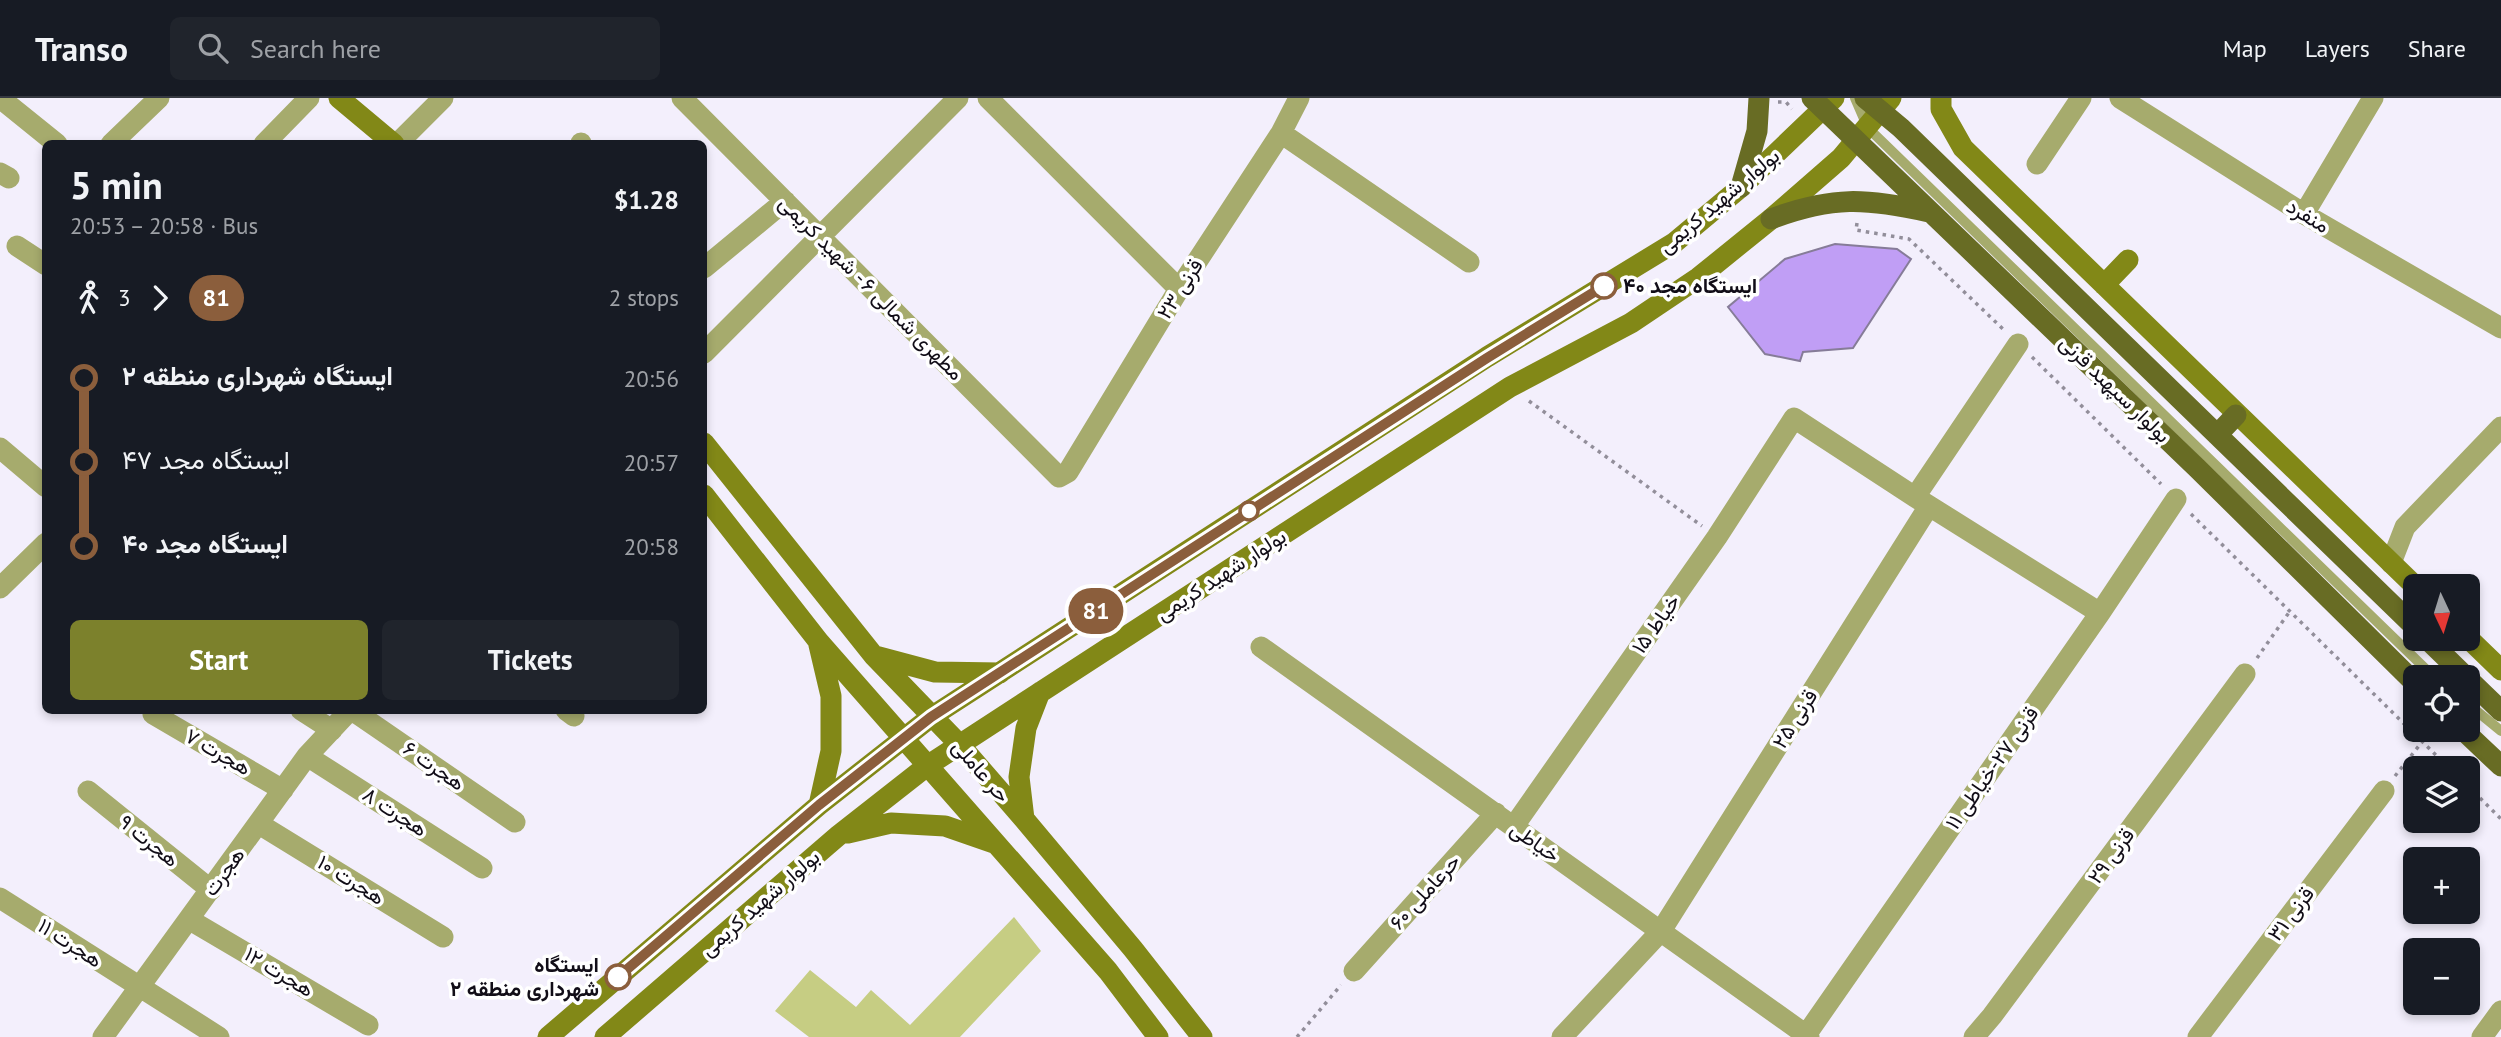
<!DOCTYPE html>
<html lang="en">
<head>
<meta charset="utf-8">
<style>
  body { margin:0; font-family:"PT Sans",Vazirmatn,sans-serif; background:#20242c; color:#f1f3f6; height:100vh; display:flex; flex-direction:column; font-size:26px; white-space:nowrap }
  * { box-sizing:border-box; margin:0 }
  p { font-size:23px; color:#9ea1a6 }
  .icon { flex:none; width:38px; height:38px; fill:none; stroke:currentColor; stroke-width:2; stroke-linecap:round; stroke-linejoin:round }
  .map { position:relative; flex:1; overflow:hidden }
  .side { position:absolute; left:42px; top:42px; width:665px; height:574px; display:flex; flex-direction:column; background:#171b24; border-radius:10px; box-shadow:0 4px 10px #0003 }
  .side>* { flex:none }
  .badge { padding:0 14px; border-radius:23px; font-size:24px; line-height:46px }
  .needle { width:46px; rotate:176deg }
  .controls { position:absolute; left:2403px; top:476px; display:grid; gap:14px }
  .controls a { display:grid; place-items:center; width:77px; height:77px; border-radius:10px; background:#171b24; box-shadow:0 4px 10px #0003; font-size:35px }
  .map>.badge { position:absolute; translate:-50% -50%; box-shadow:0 0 0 4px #fff }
  .legs { display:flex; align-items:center; gap:10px; height:77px; padding:0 28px; font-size:23px }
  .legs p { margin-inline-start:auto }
  .headline { display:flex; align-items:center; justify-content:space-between; height:119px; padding:0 28px }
  h1 { font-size:38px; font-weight:700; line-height:52px }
  .action { display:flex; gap:14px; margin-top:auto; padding:14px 28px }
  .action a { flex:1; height:80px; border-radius:10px; background:#7c812c; color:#fff; font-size:28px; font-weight:700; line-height:80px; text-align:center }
  .action a+a { background:#20242c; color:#f1f3f6 }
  ul { padding:0 28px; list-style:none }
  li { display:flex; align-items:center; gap:24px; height:84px; font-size:26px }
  li i { display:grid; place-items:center; width:10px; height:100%; margin:0 9px; background:currentColor }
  li i::after { content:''; width:18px; height:18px; margin:-9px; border:5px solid; border-radius:50%; background:#171b24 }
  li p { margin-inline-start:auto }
  li:first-child i { background:linear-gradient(#0000 50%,currentColor 0) }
  li:last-child i { background:linear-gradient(currentColor 50%,#0000 0) }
  header { display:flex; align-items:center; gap:42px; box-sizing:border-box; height:98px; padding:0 35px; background:#171b24; border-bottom:2px solid #363941 }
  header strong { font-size:33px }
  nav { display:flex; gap:38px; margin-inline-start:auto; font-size:24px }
  .search { width:490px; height:63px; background:#20242c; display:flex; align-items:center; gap:18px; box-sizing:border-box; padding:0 24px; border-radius:10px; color:#9ea1a6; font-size:26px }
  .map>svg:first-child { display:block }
  .green { fill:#c6cd83 }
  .building { fill:#c09ef5; stroke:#867c98; stroke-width:2 }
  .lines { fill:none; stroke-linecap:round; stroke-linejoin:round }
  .path { stroke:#928e9a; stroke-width:3.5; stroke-dasharray:3.5 5; stroke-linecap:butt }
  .service { stroke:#a6ab6d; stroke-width:10 }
  .minor { stroke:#a6ab6d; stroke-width:21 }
  .tertiary { stroke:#a6ab6d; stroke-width:21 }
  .secondary { stroke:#828817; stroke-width:21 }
  .primary { stroke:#686c24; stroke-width:21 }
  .line-1-casing { stroke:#fff; stroke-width:16 }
  .line-1 { stroke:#8b5e3c; stroke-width:10 }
  .stop-1-dot { fill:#fff; stroke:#8b5e3c; stroke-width:3.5 }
  .labels { text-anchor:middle; stroke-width:7; stroke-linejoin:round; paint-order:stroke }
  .street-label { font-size:21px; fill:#110d17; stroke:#fff }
  .stop-label { font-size:21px; font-weight:bold; fill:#110d17; stroke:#fff; text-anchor:start }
</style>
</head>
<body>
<header>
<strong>Transo</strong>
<div class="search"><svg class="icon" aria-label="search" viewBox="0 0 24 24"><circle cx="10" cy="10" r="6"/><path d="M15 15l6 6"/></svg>Search here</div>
<nav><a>Map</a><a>Layers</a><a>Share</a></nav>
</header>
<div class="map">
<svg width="2501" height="939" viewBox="0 0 2501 939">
  <rect width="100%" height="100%" fill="#f3effc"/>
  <!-- green -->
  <path class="green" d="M1014 819 1041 853 960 939H809L775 913 810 872 856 909 871 892 910 927Z"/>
  <!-- building -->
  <path class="building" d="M1835 146 1897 151 1911 161 1853 250 1803 254 1800 263 1765 256 1728 209 1785 161Z"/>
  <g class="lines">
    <!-- path -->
    <path class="path" d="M1778 4H1786L1792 11
      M1857 125 1856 132 1909 141 2004 232
      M2032 259 2161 386
      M1529 303 1702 428
      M2191 416 2449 670
      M2257 560 2290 513
      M2395 678 2422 644
      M2468 688 2501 721
      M1297 939 1341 887"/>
    <!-- service -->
    <path class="service" d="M1855 0 1868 30 2434 579
      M2468 606 2501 633"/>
    <!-- minor -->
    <path class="minor" d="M0 0 57 46
      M682 0 1059 379 1068 374 1179 191 1281 35 1299 0
      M988 0 1179 191
      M2120 0 2304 116 2501 230
      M1281 35 1469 164
      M111 46 159 0
      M264 46 309 0
      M397 46 443 0
      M581 46V45
      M2037 66 2081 0
      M0 75 9 80
      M2304 116 2373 0
      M17 148 46 167
      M704 170 785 103
      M704 255 958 0
      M0 350 46 389
      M1915 399 2018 246
      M2391 465 2405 429 2501 329
      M1261 549 1809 939
      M301 612 332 632
      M352 612 515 724
      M566 612 574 618
      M153 616 283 692
      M307 658 482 770
      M88 693 211 792
      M259 726 443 839
      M1514 728 1717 439 1794 320 1915 399 2100 515
      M0 800 219 939
      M190 822 368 927
      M1354 873 1496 715
      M1806 937 2100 515 2176 401
      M103 939 307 658 350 612
      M1562 939 1661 833 1929 408
      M1974 939 1992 918 2245 576
      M2198 939 2384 693
      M2482 939 2501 913"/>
    <!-- tertiary -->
    <path class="tertiary" d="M0 490 46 445"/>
    <!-- secondary -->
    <path class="secondary" d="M339 0 394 46
      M1941 0V11L1963 50 2415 488
      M2104 187 2128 162
      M704 345 874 558 959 646 1024 721 1133 851 1202 939
      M704 397 819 544 1108 873 1158 939
      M2468 540 2501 572
      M875 558 935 574 1000 575
      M819 707 831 653V598L819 547
      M1024 721 1019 679 1026 630 1040 594
      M848 735 891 725 945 728 994 745
      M548 939 819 707 931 619 1487 259 1674 145 1741 89 1834 0
      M605 939 839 737 927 668 1510 289 1631 225 1698 180 1771 121 1841 60 1891 0"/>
    <!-- primary -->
    <path class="primary" d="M1812 0 2197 370 2415 585
      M1865 0 1901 30 2415 529
      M1741 89 1757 33 1759 0
      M1771 121C1832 98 1866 100 1929 114
      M2217 337 2236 317
      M2427 541 2466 579
      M2468 581 2501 613
      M2463 632 2501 668"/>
  </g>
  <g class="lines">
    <defs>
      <path id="line-1" d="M618 879 819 707 931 619 1487 260 1604 188"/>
    </defs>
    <!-- line-1 casing -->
    <use href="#line-1" class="line-1-casing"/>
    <!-- line-1 -->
    <use href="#line-1" class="line-1"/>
  </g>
  <!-- markers -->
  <g class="stop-1-dot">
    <circle cx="1604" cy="188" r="12"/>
    <circle cx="1249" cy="413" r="9"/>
    <circle cx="618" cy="879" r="12"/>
  </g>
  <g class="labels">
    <!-- street labels -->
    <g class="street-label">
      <text transform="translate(1719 103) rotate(-40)" y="7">بولوار شهید کریمی</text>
      <text transform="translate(2308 118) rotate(31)" y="7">منفرد</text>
      <text transform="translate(871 190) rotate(45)" y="7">مطهری شمالی ۶ - شهید کریمی</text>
      <text transform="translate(1180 191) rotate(-58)" y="7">قرنی ۲۳</text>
      <text transform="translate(2115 291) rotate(44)" y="7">بولوار سپهبد قرنی</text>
      <text transform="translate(1221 477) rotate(-33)" y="7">بولوار شهید کریمی</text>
      <text transform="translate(1656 526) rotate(-55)" y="7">خیاط ۱۵</text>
      <text transform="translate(1795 621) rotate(-58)" y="7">قرنی ۲۵</text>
      <text transform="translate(218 654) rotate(30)" y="7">هجرت ۷</text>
      <text transform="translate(434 668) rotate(35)" y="7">هجرت ۶</text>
      <text transform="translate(1992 670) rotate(-55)" y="7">قرنی ۲۷-خیاطی ۱۱</text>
      <text transform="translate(981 673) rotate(49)" y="7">حر عاملی</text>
      <text transform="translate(395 714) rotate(33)" y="7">هجرت ۸</text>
      <text transform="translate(149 743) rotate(39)" y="7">هجرت ۹</text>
      <text transform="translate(1535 744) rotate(35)" y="7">خیاطی</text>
      <text transform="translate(2111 758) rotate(-54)" y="7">قرنی ۲۹</text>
      <text transform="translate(224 774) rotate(-54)" y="7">هجرت</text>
      <text transform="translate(351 782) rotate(32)" y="7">هجرت ۱۰</text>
      <text transform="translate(1425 794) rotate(-48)" y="7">حرعاملی ۶۰</text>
      <text transform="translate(760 805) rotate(-41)" y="7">بولوار شهید کریمی</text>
      <text transform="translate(2291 816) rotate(-53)" y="7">قرنی ۳۱</text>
      <text transform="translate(70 845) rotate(33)" y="7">هجرت ۱۱</text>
      <text transform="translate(279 874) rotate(31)" y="7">هجرت ۱۲</text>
    </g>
    <!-- stop labels -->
    <g class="stop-label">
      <text x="1623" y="195">ایستگاه مجد ۴۰</text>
      <text x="599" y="874" text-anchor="end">ایستگاه<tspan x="599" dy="24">شهرداری منطقه ۲</tspan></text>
    </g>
  </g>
</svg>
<div class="controls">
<a><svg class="needle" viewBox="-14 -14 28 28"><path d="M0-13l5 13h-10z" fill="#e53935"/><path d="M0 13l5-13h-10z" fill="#9ea1a6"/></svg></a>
<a><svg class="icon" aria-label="locate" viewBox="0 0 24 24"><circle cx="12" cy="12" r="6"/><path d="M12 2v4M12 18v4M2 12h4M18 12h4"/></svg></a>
<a><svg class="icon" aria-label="layers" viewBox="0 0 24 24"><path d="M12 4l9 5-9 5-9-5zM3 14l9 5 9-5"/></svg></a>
<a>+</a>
<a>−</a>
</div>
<b class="badge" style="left:1096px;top:513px;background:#8b5e3c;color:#fff">81</b>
<section class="side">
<div class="headline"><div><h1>5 min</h1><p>20:53 – 20:58 · Bus</p></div><b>$1.28</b></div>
<div class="legs"><svg class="icon" aria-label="walk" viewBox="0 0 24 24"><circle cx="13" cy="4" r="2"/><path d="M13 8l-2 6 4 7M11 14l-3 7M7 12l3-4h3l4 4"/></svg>3<svg class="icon" aria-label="forward" viewBox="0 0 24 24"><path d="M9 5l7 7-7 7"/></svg><b class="badge" style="background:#8b5e3c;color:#fff">81</b><p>2 stops</p></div>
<ul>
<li><i style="color:#8b5e3c"></i><b>ایستگاه شهرداری منطقه ۲</b><p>20:56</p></li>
<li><i style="color:#8b5e3c"></i><span>ایستگاه مجد ۴۷</span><p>20:57</p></li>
<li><i style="color:#8b5e3c"></i><b>ایستگاه مجد ۴۰</b><p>20:58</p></li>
</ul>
<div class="action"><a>Start</a><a>Tickets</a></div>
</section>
</div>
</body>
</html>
